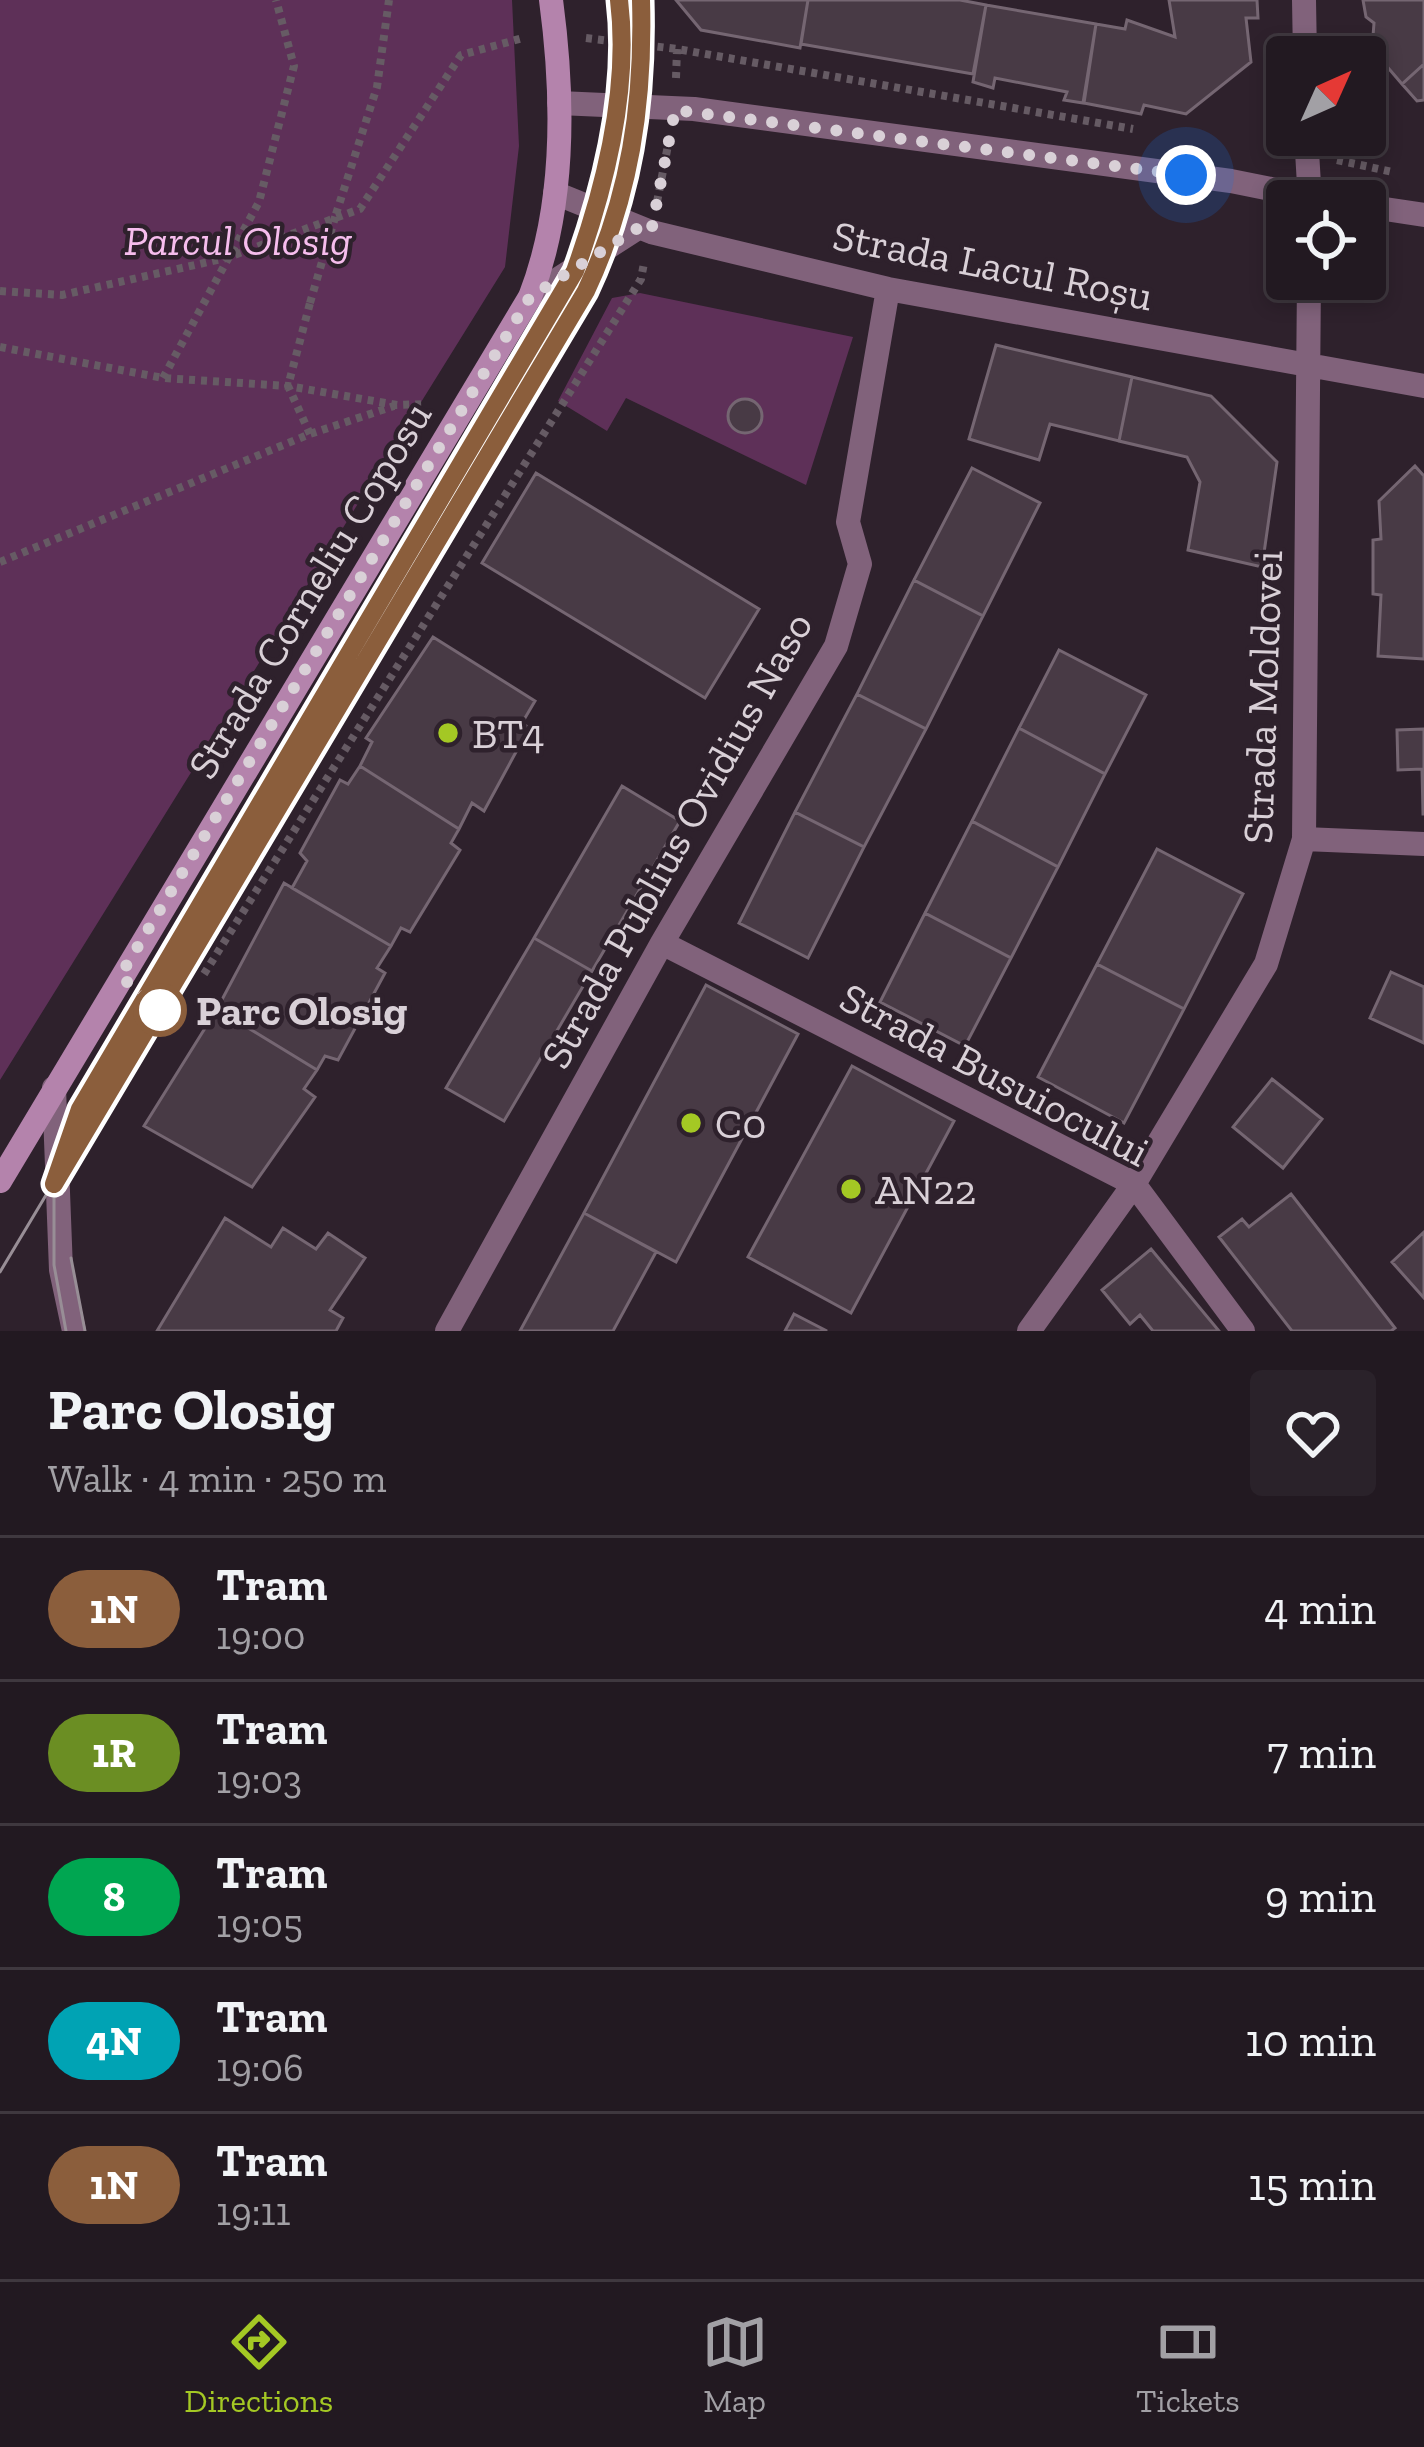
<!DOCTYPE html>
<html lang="en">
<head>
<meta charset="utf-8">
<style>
  body { margin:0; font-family:"Zilla Slab",serif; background:#2a222a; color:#f1f3f6; height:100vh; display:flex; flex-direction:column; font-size:45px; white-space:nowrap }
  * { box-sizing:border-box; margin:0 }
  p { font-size:39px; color:#a2a0a5 }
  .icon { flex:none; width:66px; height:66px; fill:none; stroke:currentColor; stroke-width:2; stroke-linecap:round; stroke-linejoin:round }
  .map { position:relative; height:1331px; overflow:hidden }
  .panel { display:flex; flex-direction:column; background:#221921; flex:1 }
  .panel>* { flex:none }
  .badge { padding:0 24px; border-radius:39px; font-size:42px; line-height:78px }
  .needle { width:78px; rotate:45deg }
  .tools { position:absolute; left:1266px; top:36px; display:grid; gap:24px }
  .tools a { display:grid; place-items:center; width:120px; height:120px; border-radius:12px; background:#221921; box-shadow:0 6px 18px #0003,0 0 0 3px #3f383f; font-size:60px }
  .you { position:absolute; width:60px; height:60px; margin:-30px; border:9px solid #fff; border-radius:50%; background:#1a73e8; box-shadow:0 0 0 18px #1a73e833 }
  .map>.badge { position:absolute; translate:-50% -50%; box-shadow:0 0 0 6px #fff }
  .round { display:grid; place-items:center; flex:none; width:126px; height:126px; border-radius:12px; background:#2a222a }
  .head { display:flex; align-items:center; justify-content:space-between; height:204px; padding:0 48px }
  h1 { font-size:57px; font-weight:700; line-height:90px }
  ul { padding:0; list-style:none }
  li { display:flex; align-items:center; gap:36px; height:144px; padding:0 48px; border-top:3px solid #3f383f }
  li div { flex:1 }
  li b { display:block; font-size:45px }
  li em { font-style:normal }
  li .badge { min-width:132px; font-weight:700; text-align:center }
  .tab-bar { display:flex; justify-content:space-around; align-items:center; height:168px; border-top:3px solid #3f383f; background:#221921; font-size:33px; color:#a2a0a5 }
  .tab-bar a { display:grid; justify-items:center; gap:6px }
  .tab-bar .on { color:#a4c824 }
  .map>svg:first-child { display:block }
  .green { fill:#5e3058 }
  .building { fill:#483a45; stroke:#756672; stroke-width:3 }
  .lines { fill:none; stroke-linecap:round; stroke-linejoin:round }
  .path { stroke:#665b64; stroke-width:8; stroke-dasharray:6 6; stroke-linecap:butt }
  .minor { stroke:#81627b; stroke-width:24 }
  .secondary { stroke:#b483ac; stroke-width:24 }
  .tram { stroke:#988e96; stroke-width:3 }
  .path-bridge { stroke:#665b64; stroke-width:8; stroke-dasharray:6 6; stroke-linecap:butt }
  .line-casing { stroke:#fff; stroke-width:27 }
  .line { stroke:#8b5e3c; stroke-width:18 }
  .walk { stroke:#d9d0d7; stroke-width:12; stroke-dasharray:0 21.6 }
  .poi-dot { fill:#a4c824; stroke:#2e212c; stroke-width:4.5 }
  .stop-dot { fill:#fff; stroke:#8b5e3c; stroke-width:6 }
  .labels { text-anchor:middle; stroke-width:9; stroke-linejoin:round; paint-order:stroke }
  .park-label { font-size:42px; font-style:italic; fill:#f6bded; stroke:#2e212c }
  .street-label { font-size:42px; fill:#d9d0d7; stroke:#2e212c }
  .poi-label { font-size:42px; fill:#d9d0d7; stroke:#2e212c; text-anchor:start }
  .stop-label { font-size:42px; font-weight:bold; fill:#d9d0d7; stroke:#2e212c; text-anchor:start }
</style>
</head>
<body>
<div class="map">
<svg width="1424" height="1331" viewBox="0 0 1424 1331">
  <rect width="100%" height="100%" fill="#2e212c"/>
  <!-- green -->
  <path class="green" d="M0 0H512L519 146 505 267 0 1080Z
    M640 293 853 337 806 485 626 398 607 431 558 401 612 298Z"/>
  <!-- building -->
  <path class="building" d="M676 0H808L800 48 701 30Z
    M808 0H960L986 5 973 74 801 44Z
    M1169 0H1257L1258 18H1246L1251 62 1186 114 1144 105 1141 114 1084 103 1096 24 1125 29 1127 20 1175 37Z
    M1363 0H1424V64L1402 84 1372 49 1374 23 1366 17Z
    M986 5 1096 24 1083 103 1064 100 1067 92 995 78 993 88 973 82Z
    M1424 64V100L1417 101 1402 84Z
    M996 345 1132 377 1119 441 1050 424 1039 460 969 439Z
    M1132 377 1211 396 1277 462 1262 567 1188 550 1200 482 1187 457 1119 441Z
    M728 416a17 17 0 1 1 34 0a17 17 0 1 1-34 0Z
    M1415 466 1424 476V659L1378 656 1381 595 1373 594V540L1381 539 1379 501Z
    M972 468 1040 503 983 616 914 580Z
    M536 473 759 609 705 698 482 563Z
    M914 580 983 616 926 729 857 694Z
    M433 637 535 701 522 723 529 728 484 811 472 803 459 829 360 766 372 742 366 738Z
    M1059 650 1146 695 1105 774 1019 728Z
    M857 694 926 729 864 847 795 812Z
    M1019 728 1105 774 1058 867 972 821Z
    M1424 729V814H1423L1422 769 1398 770 1397 730Z
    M360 766 459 829 451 843 460 850 410 932 401 928 391 946 292 888 307 861 300 853 340 780 348 784Z
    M622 786 680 821 592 971 534 938Z
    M795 812 864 847 808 958 739 923Z
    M972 821 1058 867 1011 958 925 913Z
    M1157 849 1243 894 1184 1009 1097 964Z
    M284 883 391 946 377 968 385 973 338 1060 325 1056 317 1070 217 1009Z
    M925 913 1011 958 965 1046 880 1002Z
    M534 938 592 971 504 1121 446 1088Z
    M1097 964 1184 1009 1124 1123 1038 1077Z
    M1391 972 1424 987V1043L1370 1018Z
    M706 985 798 1034 676 1262 584 1213Z
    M217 1009 317 1070 304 1089 315 1097 252 1187 144 1126Z
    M852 1066 954 1121 851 1313 748 1257Z
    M1272 1079 1322 1119 1283 1168 1233 1127Z
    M1291 1194 1395 1328 1391 1331H1292L1219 1237 1242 1219 1249 1227Z
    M584 1213 656 1252 613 1331H520Z
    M225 1218 271 1247 283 1228 316 1249 328 1233 365 1258 330 1310 343 1318 336 1331H157Z
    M1424 1232V1298L1392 1262Z
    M1151 1249 1219 1331H1153L1140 1315 1130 1324 1102 1290Z
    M794 1314 827 1331H785Z"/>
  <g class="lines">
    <!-- path -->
    <path class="path" d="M586 38 677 49 1133 129
      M676 78 677 49
      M1337 160 1393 172
      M657 202 669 140
      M336 214 377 87 389 0
      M0 291 62 295 226 258 360 209 461 55 523 38
      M0 347 163 378 288 386 397 405 426 404
      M163 378 259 202 294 66 276 0
      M310 434 288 386 310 303
      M0 562 310 434 394 406
      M204 974 641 279 644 263"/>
    <!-- minor -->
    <path class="minor" d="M1304 0 1305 57
      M559 103 694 109 1231 181 1331 201
      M1306 135 1310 201
      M555 193 651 232 888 289 1424 386
      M1365 206 1424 215
      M530 297 638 228
      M1304 839 1424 844
      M662 943 1134 1184 1243 1331
      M54 1088 61 1270 74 1331
      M447 1331 662 943 836 646 860 564 848 522 888 289
      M1029 1331 1134 1184 1266 964 1304 839 1309 279"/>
    <!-- secondary -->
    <path class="secondary" d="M0 1181 530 297C566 205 564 97 551 0"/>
    <!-- tram -->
    <path class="tram" d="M260 807 575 271C605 187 629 89 619 0
      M54 1189V1265L66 1331
      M71 1258 85 1331
      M0 1272 587 291C630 197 645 103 641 0"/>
    <!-- path-bridge -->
    <path class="path-bridge" d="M310 303 336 214"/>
  </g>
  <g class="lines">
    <defs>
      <path id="line" d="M619 0C630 89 605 188 575 271L80 1109 54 1184 586 291C630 197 644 103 641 0"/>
    </defs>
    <!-- line casing -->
    <use href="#line" class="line-casing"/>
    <!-- line -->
    <use href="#line" class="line"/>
    <!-- walk -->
    <path class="walk" d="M160 1010 120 976 530 297 638 228 651 232 675 110 1186 175"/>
  </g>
  <!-- markers -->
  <g class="poi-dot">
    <circle cx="448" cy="733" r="12"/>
    <circle cx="691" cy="1123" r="12"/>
    <circle cx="851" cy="1189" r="12"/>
  </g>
  <circle class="stop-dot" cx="160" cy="1010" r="24"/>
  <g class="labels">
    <!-- park labels -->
    <g class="park-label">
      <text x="238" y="255">Parcul Olosig</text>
    </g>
    <!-- street labels -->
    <g class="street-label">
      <text transform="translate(993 265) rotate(11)" y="15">Strada Lacul Roșu</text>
      <text transform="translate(309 590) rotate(-59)" y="15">Strada Corneliu Coposu</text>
      <text transform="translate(1262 697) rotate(-88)" y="15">Strada Moldovei</text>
      <text transform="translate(676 840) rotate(-61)" y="15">Strada Publius Ovidius Naso</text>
      <text transform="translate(995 1074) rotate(28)" y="15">Strada Busuiocului</text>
    </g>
    <!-- poi labels -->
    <g class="poi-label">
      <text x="472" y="748">BT4</text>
      <text x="715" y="1138">C0</text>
      <text x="875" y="1204">AN22</text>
    </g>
    <!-- stop labels -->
    <g class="stop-label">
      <text x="196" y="1025">Parc Olosig</text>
    </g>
  </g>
</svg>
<div class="tools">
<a><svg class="needle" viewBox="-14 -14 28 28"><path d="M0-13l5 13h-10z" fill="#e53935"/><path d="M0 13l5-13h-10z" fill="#a2a0a5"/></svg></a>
<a><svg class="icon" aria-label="locate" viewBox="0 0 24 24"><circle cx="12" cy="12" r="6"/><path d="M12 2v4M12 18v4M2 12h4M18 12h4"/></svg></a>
</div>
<div class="you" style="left:1186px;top:175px"></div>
</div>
<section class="panel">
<div class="head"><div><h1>Parc Olosig</h1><p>Walk · 4 min · 250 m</p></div><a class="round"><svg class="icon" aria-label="heart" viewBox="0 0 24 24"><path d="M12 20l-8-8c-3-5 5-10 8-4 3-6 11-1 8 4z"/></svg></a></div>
<ul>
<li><span class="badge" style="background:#8b5e3c;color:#fff">1N</span><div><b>Tram</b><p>19:00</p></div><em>4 min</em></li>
<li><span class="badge" style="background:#6b8e23;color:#fff">1R</span><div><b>Tram</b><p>19:03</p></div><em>7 min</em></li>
<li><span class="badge" style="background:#00a651;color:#fff">8</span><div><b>Tram</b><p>19:05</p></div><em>9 min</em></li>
<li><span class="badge" style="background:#00a3b4;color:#fff">4N</span><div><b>Tram</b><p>19:06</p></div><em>10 min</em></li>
<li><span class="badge" style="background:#8b5e3c;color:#fff">1N</span><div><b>Tram</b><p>19:11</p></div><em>15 min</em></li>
</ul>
</section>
<nav class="tab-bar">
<a class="on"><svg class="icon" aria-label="directions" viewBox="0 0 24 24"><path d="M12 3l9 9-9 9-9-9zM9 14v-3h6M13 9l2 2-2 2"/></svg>Directions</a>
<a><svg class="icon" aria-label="map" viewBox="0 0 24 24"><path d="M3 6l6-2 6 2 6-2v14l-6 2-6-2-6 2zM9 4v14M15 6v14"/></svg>Map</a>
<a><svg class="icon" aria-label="tickets" viewBox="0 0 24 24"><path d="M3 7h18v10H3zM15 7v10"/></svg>Tickets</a>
</nav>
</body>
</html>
